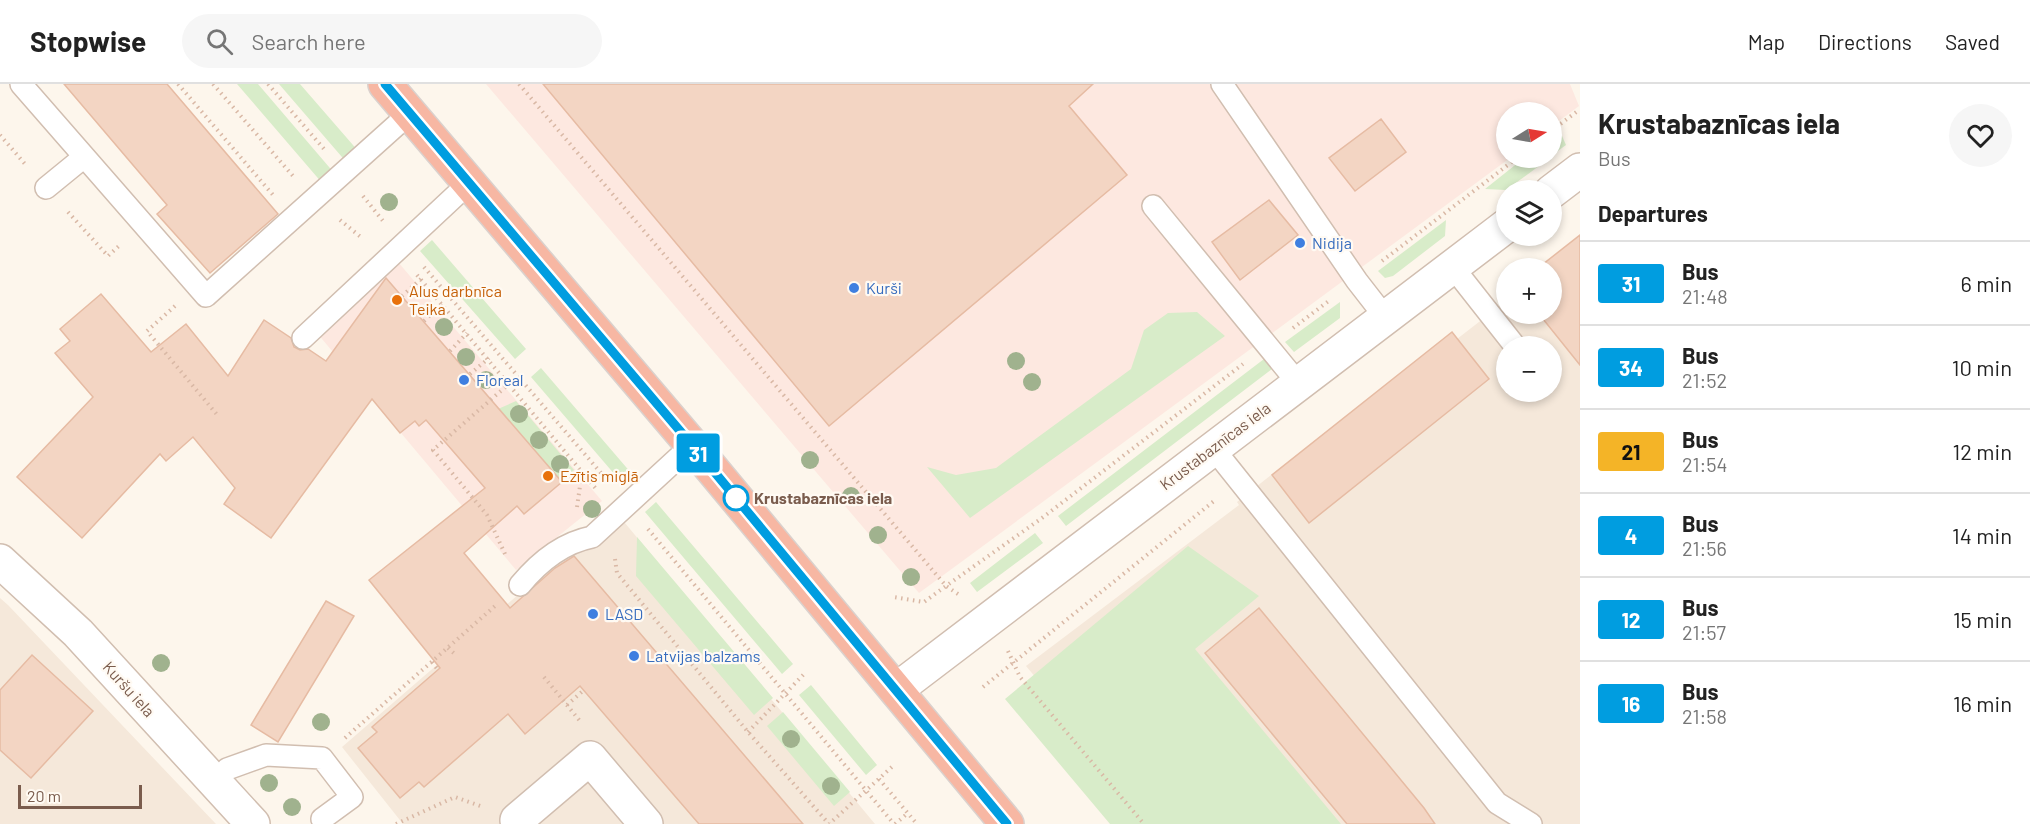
<!DOCTYPE html>
<html lang="en">
<head>
<meta charset="utf-8">
<style>
  body { margin:0; font-family:Barlow,sans-serif; background:#f6f6f6; color:#222; height:100vh; display:flex; flex-direction:column; font-size:22px; white-space:nowrap }
  * { box-sizing:border-box; margin:0 }
  p { font-size:20px; color:#767676 }
  .icon { flex:none; width:33px; height:33px; fill:none; stroke:currentColor; stroke-width:2; stroke-linecap:round; stroke-linejoin:round }
  .map { position:relative; flex:1; overflow:hidden }
  .panel { display:flex; flex-direction:column; background:#fff; width:450px }
  .panel>* { flex:none }
  .badge { padding:0 12px; border-radius:4px; font-size:21px; line-height:39px }
  .needle { width:39px; rotate:79deg }
  .fabs { position:absolute; left:1496px; top:18px; display:grid; gap:12px }
  .fabs a { display:grid; place-items:center; width:66px; height:66px; border-radius:50%; background:#fff; box-shadow:0 3px 9px #0003; font-size:30px }
  .scale { position:absolute; left:18px; bottom:15px; width:124px; box-sizing:border-box; padding-left:6px; border:3px solid #7a5c4d; border-top:0; font-size:16px; line-height:21px; white-space:nowrap; color:#7a5c4d; -webkit-text-stroke:4px #fffaf3; paint-order:stroke }
  .map>.badge { position:absolute; translate:-50% -50%; box-shadow:0 0 0 3px #fff }
  h2 { padding:0 18px; font-size:22px; line-height:54px }
  .round { display:grid; place-items:center; flex:none; width:63px; height:63px; border-radius:32px; background:#f6f6f6 }
  .overview { display:flex; align-items:center; justify-content:space-between; height:102px; padding:0 18px }
  h1 { font-size:28px; font-weight:700; line-height:45px }
  ul { padding:0; list-style:none }
  li { display:flex; align-items:center; gap:18px; height:84px; padding:0 18px; border-top:2px solid #e0e0e0 }
  li div { flex:1 }
  li b { display:block; font-size:22px }
  li em { font-style:normal }
  li .badge { min-width:66px; font-weight:700; text-align:center }
  header { display:flex; align-items:center; gap:36px; box-sizing:border-box; height:84px; padding:0 30px; background:#fff; border-bottom:2px solid #e0e0e0 }
  header strong { font-size:28px }
  nav { display:flex; gap:33px; margin-inline-start:auto; font-size:21px }
  .search { width:420px; height:54px; background:#f6f6f6; display:flex; align-items:center; gap:15px; box-sizing:border-box; padding:0 21px; border-radius:33px; color:#767676; font-size:22px }
  main { display:flex; flex:1; min-height:0 }
  .map>svg:first-child { display:block }
  .residential { fill:#f5e8da; fill-rule:evenodd }
  .commercial { fill:#fde8e0 }
  .green { fill:#d8ecc9 }
  .building { fill:#f3d5c3; stroke:#e6bba3; stroke-width:1.5 }
  .lines { fill:none; stroke-linecap:round; stroke-linejoin:round }
  .lane-casing { stroke:#d1beb0; stroke-width:24 }
  .street-casing { stroke:#d1beb0; stroke-width:36 }
  .highway-casing { stroke:#dad1cd; stroke-width:36 }
  .path { stroke:#d9b8a5; stroke-width:4; stroke-dasharray:1.5 4.5; stroke-linecap:butt }
  .lane { stroke:#fff; stroke-width:21 }
  .street { stroke:#fff; stroke-width:33 }
  .highway { stroke:#f7b7a3; stroke-width:33 }
  .tree { fill:#a0b28e }
  .line-casing { stroke:#fff; stroke-width:14 }
  .line { stroke:#009de0; stroke-width:9 }
  .shop-dot { fill:#3f7fe0; stroke:#fffaf3; stroke-width:2 }
  .food-dot { fill:#e8710a; stroke:#fffaf3; stroke-width:2 }
  .stop-dot { fill:#fff; stroke:#009de0; stroke-width:3 }
  .labels { text-anchor:middle; stroke-width:4.5; stroke-linejoin:round; paint-order:stroke }
  .shop-label { font-size:16px; fill:#366cbe; stroke:#fffaf3; text-anchor:start }
  .food-label { font-size:16px; fill:#c56008; stroke:#fffaf3; text-anchor:start }
  .street-label { font-size:16px; fill:#7a5c4d; stroke:#fffaf3 }
  .stop-label { font-size:16px; font-weight:bold; fill:#7a5c4d; stroke:#fffaf3; text-anchor:start }
</style>
</head>
<body>
<header>
<strong>Stopwise</strong>
<div class="search"><svg class="icon" aria-label="search" viewBox="0 0 24 24"><circle cx="10" cy="10" r="6"/><path d="M15 15l6 6"/></svg>Search here</div>
<nav><a>Map</a><a>Directions</a><a>Saved</a></nav>
</header>
<main>
<div class="map">
<svg width="1580" height="740" viewBox="0 0 1580 740">
  <rect width="100%" height="100%" fill="#fdf6ec"/>
  <!-- residential -->
  <path class="residential" d="M1580 151V740H1159L1026 582 1239 421 1237 418 1452 248 1457 255 1506 217V230H1551V184H1538ZM1506 262H1551V308H1506Z
    M615 427 875 740H403L342 663Z
    M0 514 8 521 216 740H0Z"/>
  <!-- commercial -->
  <path class="commercial" d="M486 0H1570L1579 22 1551 43V28H1506V74H1510L919 509Z
    M398 178 602 417 516 486 317 249Z"/>
  <!-- green -->
  <path class="green" d="M237 0H258L341 97 329 107Z
    M279 0H300L366 76 354 87Z
    M1559 45 1566 61 1551 72V52Z
    M1524 74H1550L1506 106 1485 105Z
    M1446 136 1445 152 1393 192 1385 194 1378 187Z
    M432 156 526 265 515 275 420 167Z
    M1340 218V234L1294 268 1285 258Z
    M1197 228 1225 252 970 434 927 383 956 391 996 384 1131 285 1144 246 1168 229Z
    M1264 275 1272 285 1066 442 1058 432Z
    M541 284 632 390 622 399 531 293Z
    M516 317 574 386 562 398 498 325Z
    M656 418 793 580 782 590 645 428Z
    M1035 449 1043 459 977 508 970 499Z
    M637 453 773 614 754 631 636 492Z
    M1188 462 1259 512 1195 565 1341 740H1110L1005 615Z
    M811 601 877 681 866 691 799 611Z
    M783 628 850 708 834 722 767 642Z"/>
  <!-- building -->
  <path class="building" d="M64 0H167L278 130 210 189 157 130 167 121Z
    M543 0H1093L1069 22 1127 91 829 342Z
    M1381 35 1406 68 1355 107 1329 74Z
    M1269 116 1298 151 1240 196 1212 158Z
    M1580 151V281L1539 230H1551V184H1538Z
    M386 194 562 398 524 430 517 422 464 469 510 524 555 484 574 472 803 740H699L580 602 525 650 508 630 424 703 419 698 400 714 358 664 377 648 372 643 440 584 369 496 485 404 426 336 419 342 415 337 400 349 372 315 271 454 224 420 235 404 193 353 166 377 160 370 82 454 17 393 93 313 55 269 70 257 60 245 101 210 151 268 186 240 228 292 264 236 291 254 294 263 300 266 308 265 326 277Z
    M1452 248 1489 295 1309 439 1272 391Z
    M326 517 354 532 278 658 251 641Z
    M1259 524 1424 724 1435 740H1347L1205 569Z
    M32 571 93 627 31 694 0 666V606Z"/>
  <g class="lines">
    <defs>
      <path id="lane" d="M21 0 206 212 410 29
        M1222 0 1357 197 1385 233
        M46 104 84 73
        M1153 122 1298 299
        M1452 182 1515 262
        M303 254 470 98
        M1213 364 1497 719 1531 740
        M520 501C539 478 562 459 592 453L692 361
        M227 685 266 671 322 674 352 713 322 735"/>
      <path id="street" d="M1551 108 1580 86
        M0 477 78 549 253 740
        M896 606 1506 142
        M520 740 517 736 590 674 646 740"/>
      <path id="highway" d="M385 0 692 361 1007 740"/>
    </defs>
    <!-- lane casing -->
    <use href="#lane" class="lane-casing"/>
    <!-- street casing -->
    <use href="#street" class="street-casing"/>
    <!-- highway casing -->
    <use href="#highway" class="highway-casing"/>
    <!-- path -->
    <path class="path" d="M178 0 273 111
      M213 0 293 92
      M268 0 324 65
      M519 0 946 502 924 518 893 513
      M1551 47 1579 26
      M0 51 25 80
      M363 112 383 137
      M68 128 108 172 119 162
      M340 136 362 154
      M1382 177 1517 74
      M424 183 607 396
      M417 191 597 406
      M402 212 421 195
      M175 222 147 247 219 333
      M424 237 442 220
      M1293 244 1330 216
      M450 267 467 249
      M470 290 489 274
      M577 423 582 388
      M648 445 894 740
      M505 470 487 431 433 366 510 299
      M615 475 617 489 748 648 829 740 893 682
      M958 510 946 502 1042 434 1243 280
      M448 564 456 571
      M1008 567 1020 593 1144 740
      M432 578 438 586
      M544 593 580 637
      M983 603 1214 417
      M567 621 584 606
      M748 648 805 589
      M345 654 495 522
      M879 695 917 740
      M396 740 455 713 483 723
      M895 740 908 729"/>
    <!-- lane -->
    <use href="#lane" class="lane"/>
    <!-- street -->
    <use href="#street" class="street"/>
    <!-- highway -->
    <use href="#highway" class="highway"/>
  </g>
  <!-- trees -->
  <g class="tree">
    <circle cx="389" cy="118" r="9"/>
    <circle cx="444" cy="243" r="9"/>
    <circle cx="466" cy="273" r="9"/>
    <circle cx="1016" cy="277" r="9"/>
    <circle cx="486" cy="296" r="9"/>
    <circle cx="1032" cy="298" r="9"/>
    <circle cx="519" cy="330" r="9"/>
    <circle cx="539" cy="356" r="9"/>
    <circle cx="810" cy="376" r="9"/>
    <circle cx="560" cy="380" r="9"/>
    <circle cx="851" cy="412" r="9"/>
    <circle cx="592" cy="425" r="9"/>
    <circle cx="878" cy="451" r="9"/>
    <circle cx="911" cy="493" r="9"/>
    <circle cx="161" cy="579" r="9"/>
    <circle cx="321" cy="638" r="9"/>
    <circle cx="791" cy="655" r="9"/>
    <circle cx="269" cy="699" r="9"/>
    <circle cx="831" cy="702" r="9"/>
    <circle cx="292" cy="723" r="9"/>
  </g>
  <g class="lines">
    <defs>
      <path id="line" d="M385 0 692 361 1007 740"/>
    </defs>
    <!-- line casing -->
    <use href="#line" class="line-casing"/>
    <!-- line -->
    <use href="#line" class="line"/>
  </g>
  <!-- markers -->
  <g class="shop-dot">
    <circle cx="1300" cy="159" r="6"/>
    <circle cx="854" cy="204" r="6"/>
    <circle cx="464" cy="296" r="6"/>
    <circle cx="593" cy="530" r="6"/>
    <circle cx="634" cy="572" r="6"/>
  </g>
  <g class="food-dot">
    <circle cx="397" cy="216" r="6"/>
    <circle cx="548" cy="392" r="6"/>
  </g>
  <circle class="stop-dot" cx="736" cy="414" r="12"/>
  <g class="labels">
    <!-- shop labels -->
    <g class="shop-label">
      <text x="1312" y="165">Nidija</text>
      <text x="866" y="210">Kurši</text>
      <text x="476" y="302">Floreal</text>
      <text x="605" y="536">LASD</text>
      <text x="646" y="578">Latvijas balzams</text>
    </g>
    <!-- food labels -->
    <g class="food-label">
      <text x="409" y="213">Alus darbnīca<tspan x="409" dy="18">Teika</tspan></text>
      <text x="560" y="398">Ezītis miglā</text>
    </g>
    <!-- street labels -->
    <g class="street-label">
      <text transform="translate(1215 362) rotate(-37)" y="6">Krustabaznīcas iela</text>
      <text transform="translate(129 605) rotate(48)" y="6">Kuršu iela</text>
    </g>
    <!-- stop labels -->
    <g class="stop-label">
      <text x="754" y="420">Krustabaznīcas iela</text>
    </g>
  </g>
</svg>
<div class="fabs">
<a><svg class="needle" viewBox="-14 -14 28 28"><path d="M0-13l5 13h-10z" fill="#e53935"/><path d="M0 13l5-13h-10z" fill="#767676"/></svg></a>
<a><svg class="icon" aria-label="layers" viewBox="0 0 24 24"><path d="M12 4l9 5-9 5-9-5zM3 14l9 5 9-5"/></svg></a>
<a>+</a>
<a>−</a>
</div>
<div class="scale">20 m</div>
<b class="badge" style="left:698px;top:369px;background:#009de0;color:#fff">31</b>
</div>
<section class="panel">
<div class="overview"><div><h1>Krustabaznīcas iela</h1><p>Bus</p></div><a class="round"><svg class="icon" aria-label="heart" viewBox="0 0 24 24"><path d="M12 20l-8-8c-3-5 5-10 8-4 3-6 11-1 8 4z"/></svg></a></div>
<h2>Departures</h2>
<ul>
<li><span class="badge" style="background:#009de0;color:#fff">31</span><div><b>Bus</b><p>21:48</p></div><em>6 min</em></li>
<li><span class="badge" style="background:#009de0;color:#fff">34</span><div><b>Bus</b><p>21:52</p></div><em>10 min</em></li>
<li><span class="badge" style="background:#f4b427;color:#111">21</span><div><b>Bus</b><p>21:54</p></div><em>12 min</em></li>
<li><span class="badge" style="background:#009de0;color:#fff">4</span><div><b>Bus</b><p>21:56</p></div><em>14 min</em></li>
<li><span class="badge" style="background:#009de0;color:#fff">12</span><div><b>Bus</b><p>21:57</p></div><em>15 min</em></li>
<li><span class="badge" style="background:#009de0;color:#fff">16</span><div><b>Bus</b><p>21:58</p></div><em>16 min</em></li>
</ul>
</section>
</main>
</body>
</html>
